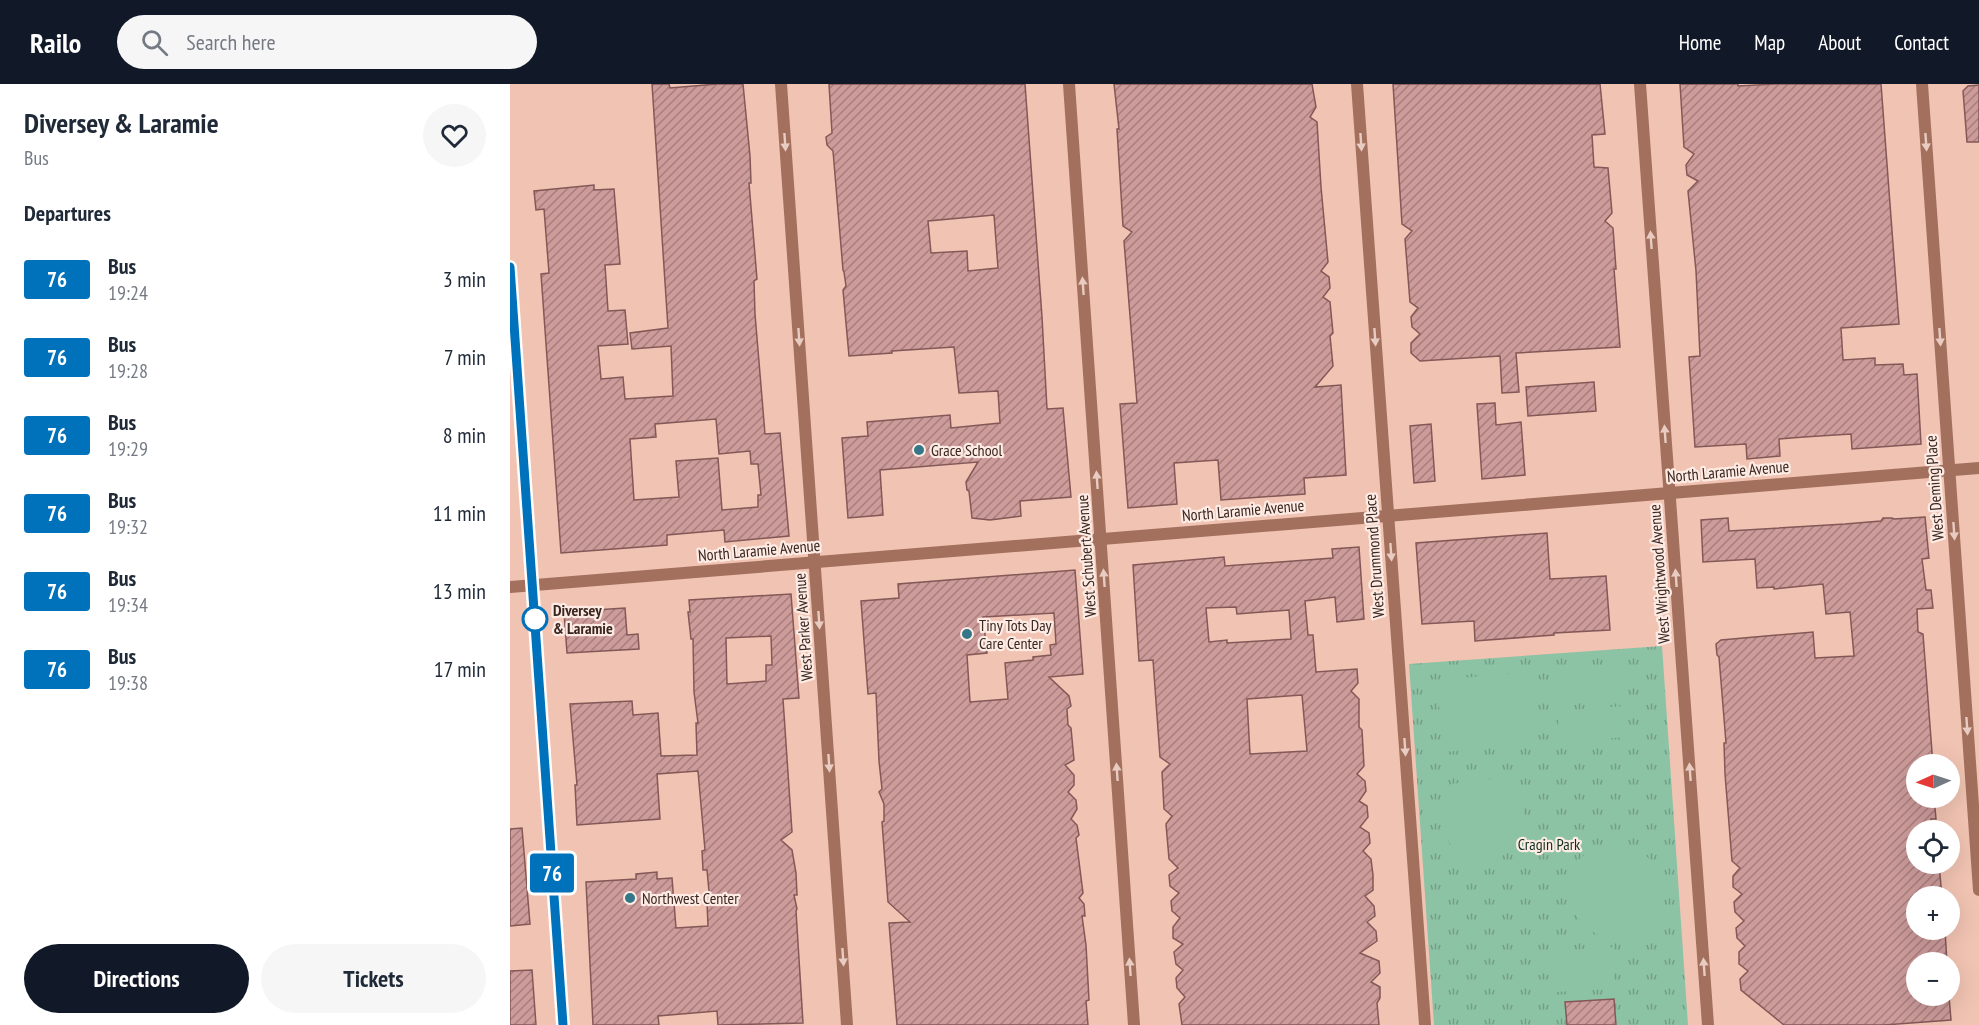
<!DOCTYPE html>
<html lang="en">
<head>
<meta charset="utf-8">
<style>
  body { margin:0; font-family:"PT Sans Narrow",sans-serif; background:#f6f6f7; color:#1f2937; height:100vh; display:flex; flex-direction:column; font-size:22px; white-space:nowrap }
  * { box-sizing:border-box; margin:0 }
  p { font-size:20px; color:#747a83 }
  .icon { flex:none; width:33px; height:33px; fill:none; stroke:currentColor; stroke-width:2; stroke-linecap:round; stroke-linejoin:round }
  .map { position:relative; flex:1; overflow:hidden }
  .panel { display:flex; flex-direction:column; background:#fff; width:510px }
  .panel>* { flex:none }
  .badge { padding:0 12px; border-radius:4px; font-size:21px; line-height:39px }
  .needle { width:39px; rotate:267deg }
  .tools { position:absolute; left:1396px; top:670px; display:grid; gap:12px }
  .tools a { display:grid; place-items:center; width:54px; height:54px; border-radius:50%; background:#fff; box-shadow:0 6px 24px #0002; font-size:30px }
  .map>.badge { position:absolute; translate:-50% -50%; box-shadow:0 0 0 3px #fff }
  h2 { padding:0 24px; font-size:22px; line-height:54px }
  .round { display:grid; place-items:center; flex:none; width:63px; height:63px; border-radius:32px; background:#f6f6f7 }
  .overview { display:flex; align-items:center; justify-content:space-between; height:102px; padding:0 24px }
  h1 { font-size:28px; font-weight:700; line-height:45px }
  .button { display:flex; gap:12px; margin-top:auto; padding:12px 24px }
  .button a { flex:1; height:69px; border-radius:36px; background:#111827; color:#fff; font-size:24px; font-weight:700; line-height:69px; text-align:center }
  .button a+a { background:#f6f6f7; color:#1f2937 }
  ul { padding:0; list-style:none }
  li { display:flex; align-items:center; gap:18px; height:78px; padding:0 24px }
  li div { flex:1 }
  li b { display:block; font-size:22px }
  li em { font-style:normal }
  li .badge { min-width:66px; font-weight:700; text-align:center }
  header { display:flex; align-items:center; gap:36px; box-sizing:border-box; height:84px; padding:0 30px; background:#111827; color:#fff }
  header strong { font-size:28px }
  nav { display:flex; gap:33px; margin-inline-start:auto; font-size:21px }
  .search { width:420px; height:54px; background:#f6f6f7; display:flex; align-items:center; gap:15px; box-sizing:border-box; padding:0 21px; border-radius:33px; color:#747a83; font-size:22px }
  main { display:flex; flex:1; min-height:0 }
  .map>svg:first-child { display:block }
  .park { fill:url(#park-tufts) }
  .pitch { fill:#8cc3a5 }
  .building { fill:url(#building-hatch); stroke:#835857; stroke-width:1.5; fill-rule:evenodd }
  .lines { fill:none; stroke-linecap:round; stroke-linejoin:round }
  .minor { stroke:#a4705e; stroke-width:12 }
  .tertiary { stroke:#a4705e; stroke-width:12 }
  .secondary { stroke:#8a4025; stroke-width:12 }
  .oneway { fill:#e8ccc2 }
  .line-casing { stroke:#fff; stroke-width:14 }
  .line { stroke:#0072bc; stroke-width:9 }
  .poi-dot { fill:#357689; stroke:#feebe4; stroke-width:2 }
  .stop-dot { fill:#fff; stroke:#0072bc; stroke-width:3 }
  .labels { text-anchor:middle; stroke-width:4.5; stroke-linejoin:round; paint-order:stroke }
  .poi-label { font-size:16px; fill:#392721; stroke:#feebe4; text-anchor:start }
  .street-label { font-size:16px; fill:#392721; stroke:#feebe4 }
  .stop-label { font-size:16px; font-weight:bold; fill:#392721; stroke:#feebe4; text-anchor:start }
  .park-label { font-size:16px; fill:#0d3121; stroke:#feebe4 }
</style>
</head>
<body>
<header>
<strong>Railo</strong>
<div class="search"><svg class="icon" aria-label="search" viewBox="0 0 24 24"><circle cx="10" cy="10" r="6"/><path d="M15 15l6 6"/></svg>Search here</div>
<nav><a>Home</a><a>Map</a><a>About</a><a>Contact</a></nav>
</header>
<main>
<section class="panel">
<div class="overview"><div><h1>Diversey &amp; Laramie</h1><p>Bus</p></div><a class="round"><svg class="icon" aria-label="heart" viewBox="0 0 24 24"><path d="M12 20l-8-8c-3-5 5-10 8-4 3-6 11-1 8 4z"/></svg></a></div>
<h2>Departures</h2>
<ul>
<li><span class="badge" style="background:#0072bc;color:#fff">76</span><div><b>Bus</b><p>19:24</p></div><em>3 min</em></li>
<li><span class="badge" style="background:#0072bc;color:#fff">76</span><div><b>Bus</b><p>19:28</p></div><em>7 min</em></li>
<li><span class="badge" style="background:#0072bc;color:#fff">76</span><div><b>Bus</b><p>19:29</p></div><em>8 min</em></li>
<li><span class="badge" style="background:#0072bc;color:#fff">76</span><div><b>Bus</b><p>19:32</p></div><em>11 min</em></li>
<li><span class="badge" style="background:#0072bc;color:#fff">76</span><div><b>Bus</b><p>19:34</p></div><em>13 min</em></li>
<li><span class="badge" style="background:#0072bc;color:#fff">76</span><div><b>Bus</b><p>19:38</p></div><em>17 min</em></li>
</ul>
<div class="button"><a>Directions</a><a>Tickets</a></div>
</section>
<div class="map">
<svg width="1469" height="941" viewBox="0 0 1469 941">
  <defs>
    <pattern id="park-tufts" width="24" height="20" patternUnits="userSpaceOnUse" patternTransform="scale(1.5)"><rect width="24" height="20" fill="#8cc3a5"/><path d="M3 7l-1-3M5 7V3M7 7l1-3M15 17l-1-3M17 17v-4M19 17l1-3" fill="none" stroke="#739e86"/></pattern>
    <pattern id="building-hatch" width="6" height="6" patternUnits="userSpaceOnUse" patternTransform="scale(1.5)"><rect width="6" height="6" fill="#cc9b9a"/><path d="M-1 1l2-2M0 6l6-6M5 7l2-2" fill="none" stroke="#a77e7d"/></pattern>
  </defs>
  <rect width="100%" height="100%" fill="#f1c3b2"/>
  <!-- park -->
  <path class="park" d="M1152 562 1178 941H924L899 580Z"/>
  <!-- pitch -->
  <path class="pitch" d="M1112 583 1114 614 1047 619 1045 588Z
    M1021 588 1027 660 933 668 927 596Z
    M1114 622 1117 653 1050 658 1047 627Z
    M980 695C1041 705 1012 792 959 776 951 773 943 765 939 758 933 743 935 723 934 707L941 700Z
    M1110 760C1156 770 1149 802 1154 840L1148 849C1130 851 1110 856 1093 852 1062 844 1047 802 1068 777 1078 765 1095 762 1110 760Z
    M1103 863 1105 905 1044 908 1042 867Z"/>
  <!-- building -->
  <path class="building" d="M142 0H159L160 4 207 0H233L240 72 241 99H239L247 195 244 197 245 230 255 350 270 349 279 452 215 458 214 446 157 451V461L51 469 31 190 39 189 34 125 26 126 24 107 84 101V106L104 105 110 180 95 181 98 227 115 226 118 260 88 262 91 295 113 293 115 315 163 312 161 262 122 265 120 249 158 244ZM206 335 209 370 240 367 241 380H248L251 411H248V423L212 426 208 374 166 377 169 413 124 416 120 355 146 353 145 340Z
    M319 0H515L532 233 537 325 553 324 561 413 510 417 511 432 480 436 462 434 459 407 457 406 456 398 468 378 370 386 373 431 338 434 332 354 358 352 357 338 440 331 441 344 490 339 488 307 449 309 444 263 382 267V269L339 272 333 206 336 202 334 188 333 186 323 67 317 61 316 53 322 49ZM484 131 488 184 458 187 457 167 421 169 418 137Z
    M604 0H802L806 23 800 33 807 38 811 103 818 178 811 187 819 193 820 204 813 213 820 218 823 249 820 252 823 282 805 303 831 301 836 391 794 394 795 410 711 416 708 376 664 379 667 420 618 424 610 320 627 319 614 157 622 148 613 142 607 45H609Z
    M883 0H1090L1095 50 1082 51 1084 83 1098 84 1102 129 1095 137 1103 144 1106 185H1104L1110 263 1006 269 1009 308 992 309 990 272 910 277 901 269V259L910 250 902 243 901 233 908 224 900 218 895 155 902 147 892 140Z
    M1170 0H1228V2L1265 0H1371L1389 240 1331 244 1333 276 1365 274V281L1393 280 1394 291 1407 290 1411 360 1342 365 1341 350 1294 353 1269 355 1270 372 1237 375 1236 360 1185 363 1179 273 1190 272 1186 187 1178 107 1188 97 1177 91 1176 81 1184 70 1174 63Z
    M1469 1V58H1457L1453 7 1458 2Z
    M1084 298 1086 327 1018 332 1016 303Z
    M985 319 986 341 1011 338 1015 391 972 395 967 320Z
    M921 340 925 397 904 399 900 342Z
    M1415 433 1419 474 1412 475 1416 506H1421L1423 524 1407 525 1408 548 1413 550 1423 681H1407V714H1424L1426 735H1421L1422 742 1407 744V780H1429L1432 813H1407V846H1435L1437 879H1407V912H1439L1441 936 1374 941H1274L1231 906 1230 895 1238 887 1229 880V868L1235 862 1227 854 1226 844 1234 837 1225 828 1224 818 1232 810 1223 803V792L1230 784 1222 777 1215 690 1214 659H1216L1209 573 1207 571 1206 560 1211 556 1303 548 1305 574 1344 572 1340 528 1316 530 1313 500 1264 505V503L1247 504 1245 475 1193 478 1191 436 1218 434 1219 447 1335 440 1371 437 1373 434H1382L1384 435Z
    M1037 449 1040 495 1096 492 1100 546 1044 549V551L965 557 964 537 912 540 906 459Z
    M849 463 854 535 827 538 825 513 795 517 798 551H803L806 588 847 585 848 599 841 607 849 615V643L852 646 854 682 847 690 855 697 856 707 849 717 857 722 858 733 850 743 859 749 860 759 853 767 861 775 863 791V806L855 812 864 822 865 832 857 838 866 847 867 857 850 869 869 877 870 889 861 898 870 903V914L867 919 869 941H672L669 920 675 913 667 904 666 894 673 886 666 880 664 868 673 860 663 854V843L670 834 662 827 661 817 669 809 660 802 659 791 668 784 659 775 656 740 662 732 654 725 652 688 660 680 650 673 643 576 629 577 623 481 714 473 715 482 823 474 822 465ZM726 523 727 530 779 526 781 555 717 559V556L699 558 696 524ZM792 611 797 667 740 670 737 615Z
    M565 486 573 590 539 593 559 612 561 622 557 625 558 641 561 644 564 676 555 681 564 691V701L558 708 566 716 567 725 561 735 567 741 569 751 566 754 573 809 569 814 574 820 575 832H572L576 861 579 916 576 917 578 941H387L379 839 400 838 378 818 372 738 374 737V720L369 708 372 705 369 677 366 609 358 610 351 517 389 514 388 500ZM544 529 546 560 540 561 541 571 523 573V576L495 579 498 615 460 618 457 571 477 569 473 533Z
    M281 510 289 614 273 615 282 748 271 756 282 766 286 789 287 811H284L287 825 286 827 293 939 208 941 207 927 148 932 149 941H83L76 798 126 795V790L147 788V795L162 794 166 844 198 842 197 818H200L197 786H193L192 767 195 766 188 687 147 690 150 735 67 741 65 701H67L60 620 122 617 123 631 148 629 151 672 187 671 186 639H188L184 608 183 555H181L178 528H180L179 516ZM261 552 262 581H256V597L217 600 216 554Z
    M115 524 117 551 128 550 129 565 57 569 54 528Z
    M12 744 20 840 0 842V745Z
    M22 886 26 941H0V887Z
    M1104 915 1106 941H1057L1055 918Z"/>
  <g class="lines">
    <!-- minor -->
    <path class="minor" d="M271 0 337 941
      M559 0 624 941
      M847 0 915 941
      M1130 0 1198 941
      M1412 0 1469 806"/>
    <!-- tertiary -->
    <path class="tertiary" d="M0 503 1469 384"/>
    <!-- secondary -->
    <path class="secondary" d="M0 183 53 941"/>
  </g>
  <!-- one-way arrows -->
  <defs><path id="oneway-solid" d="M-6-.8H1V-3.2L6.5 0L1 3.2V.8H-6Z" transform="scale(1.5)"/></defs>
  <g class="oneway">
    <use href="#oneway-solid" transform="translate(275 58) rotate(86)"/>
    <use href="#oneway-solid" transform="translate(851 58) rotate(86)"/>
    <use href="#oneway-solid" transform="translate(1416 58) rotate(86)"/>
    <use href="#oneway-solid" transform="translate(1141 156) rotate(-94)"/>
    <use href="#oneway-solid" transform="translate(573 202) rotate(-94)"/>
    <use href="#oneway-solid" transform="translate(289 253) rotate(86)"/>
    <use href="#oneway-solid" transform="translate(865 253) rotate(86)"/>
    <use href="#oneway-solid" transform="translate(1430 253) rotate(86)"/>
    <use href="#oneway-solid" transform="translate(1155 350) rotate(-94)"/>
    <use href="#oneway-solid" transform="translate(587 396) rotate(-94)"/>
    <use href="#oneway-solid" transform="translate(1444 447) rotate(86)"/>
    <use href="#oneway-solid" transform="translate(881 468) rotate(86)"/>
    <use href="#oneway-solid" transform="translate(594 494) rotate(-94)"/>
    <use href="#oneway-solid" transform="translate(1166 494) rotate(-94)"/>
    <use href="#oneway-solid" transform="translate(309 536) rotate(86)"/>
    <use href="#oneway-solid" transform="translate(1457 642) rotate(86)"/>
    <use href="#oneway-solid" transform="translate(895 663) rotate(86)"/>
    <use href="#oneway-solid" transform="translate(319 679) rotate(86)"/>
    <use href="#oneway-solid" transform="translate(607 688) rotate(-94)"/>
    <use href="#oneway-solid" transform="translate(1180 688) rotate(-94)"/>
    <use href="#oneway-solid" transform="translate(333 873) rotate(86)"/>
    <use href="#oneway-solid" transform="translate(620 883) rotate(-94)"/>
    <use href="#oneway-solid" transform="translate(1194 883) rotate(-94)"/>
  </g>
  <g class="lines">
    <defs>
      <path id="line" d="M0 183 53 941"/>
    </defs>
    <!-- line casing -->
    <use href="#line" class="line-casing"/>
    <!-- line -->
    <use href="#line" class="line"/>
  </g>
  <!-- markers -->
  <g class="poi-dot">
    <circle cx="409" cy="366" r="6"/>
    <circle cx="457" cy="550" r="6"/>
    <circle cx="120" cy="814" r="6"/>
  </g>
  <circle class="stop-dot" cx="25" cy="535" r="12"/>
  <g class="labels">
    <!-- poi labels -->
    <g class="poi-label">
      <text x="421" y="372">Grace School</text>
      <text x="469" y="547">Tiny Tots Day<tspan x="469" dy="18">Care Center</tspan></text>
      <text x="132" y="820">Northwest Center</text>
    </g>
    <!-- street labels -->
    <g class="street-label">
      <text transform="translate(1218 387) rotate(-5)" y="6">North Laramie Avenue</text>
      <text transform="translate(1424 404) rotate(-94)" y="6">West Deming Place</text>
      <text transform="translate(733 426) rotate(-5)" y="6">North Laramie Avenue</text>
      <text transform="translate(249 466) rotate(-5)" y="6">North Laramie Avenue</text>
      <text transform="translate(576 472) rotate(-94)" y="6">West Schubert Avenue</text>
      <text transform="translate(864 472) rotate(-94)" y="6">West Drummond Place</text>
      <text transform="translate(1149 490) rotate(-94)" y="6">West Wrightwood Avenue</text>
      <text transform="translate(293 543) rotate(-94)" y="6">West Parker Avenue</text>
    </g>
    <!-- stop labels -->
    <g class="stop-label">
      <text x="43" y="532">Diversey<tspan x="43" dy="18">&amp; Laramie</tspan></text>
    </g>
    <!-- park labels -->
    <g class="park-label">
      <text x="1039" y="766">Cragin Park</text>
    </g>
  </g>
</svg>
<div class="tools">
<a><svg class="needle" viewBox="-14 -14 28 28"><path d="M0-13l5 13h-10z" fill="#e53935"/><path d="M0 13l5-13h-10z" fill="#747a83"/></svg></a>
<a><svg class="icon" aria-label="locate" viewBox="0 0 24 24"><circle cx="12" cy="12" r="6"/><path d="M12 2v4M12 18v4M2 12h4M18 12h4"/></svg></a>
<a>+</a>
<a>−</a>
</div>
<b class="badge" style="left:42px;top:789px;background:#0072bc;color:#fff">76</b>
</div>
</main>
</body>
</html>
